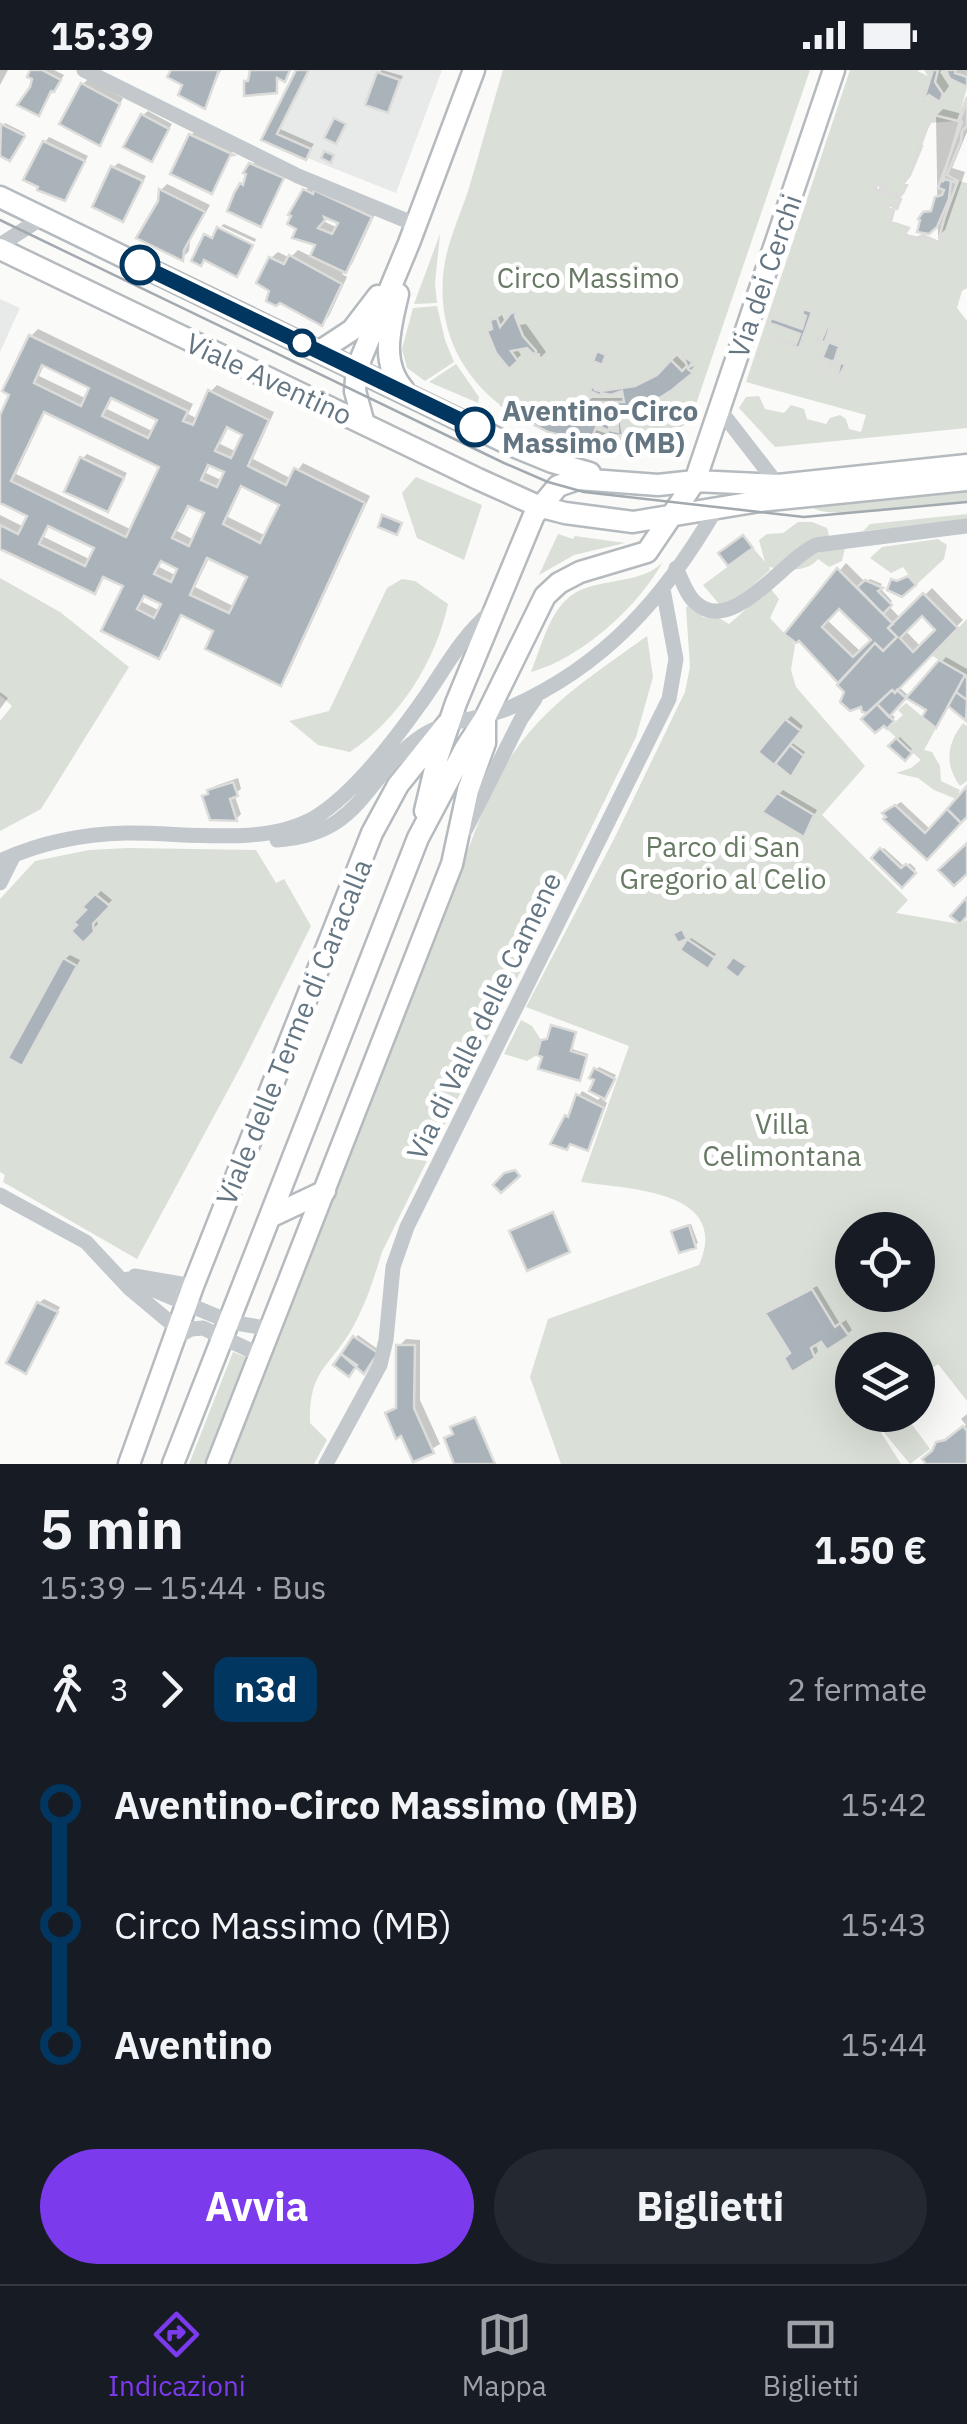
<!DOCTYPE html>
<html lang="it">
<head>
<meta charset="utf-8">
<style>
  body { margin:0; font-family:"IBM Plex Sans",sans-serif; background:#242831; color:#f1f3f6; height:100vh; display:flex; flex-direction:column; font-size:38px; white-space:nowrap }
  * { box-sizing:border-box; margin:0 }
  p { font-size:32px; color:#9ea1a6 }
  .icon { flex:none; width:55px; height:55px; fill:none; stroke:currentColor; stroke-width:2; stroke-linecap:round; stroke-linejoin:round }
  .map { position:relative; height:1394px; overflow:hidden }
  .side { display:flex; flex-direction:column; background:#171b24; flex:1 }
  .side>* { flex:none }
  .badge { padding:0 20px; border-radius:15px; font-size:35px; line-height:65px }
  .buttons { position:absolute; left:835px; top:1142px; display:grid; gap:20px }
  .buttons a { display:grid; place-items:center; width:100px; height:100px; border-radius:50%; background:#171b24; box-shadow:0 10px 40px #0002; font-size:50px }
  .map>.badge { position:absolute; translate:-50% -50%; box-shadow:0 0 0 5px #fff }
  .legs { display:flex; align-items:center; gap:15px; height:110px; padding:0 40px; font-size:32px }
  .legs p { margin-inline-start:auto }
  .summary { display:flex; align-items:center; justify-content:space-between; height:170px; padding:0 40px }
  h1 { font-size:55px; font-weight:700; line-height:75px }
  .primary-button { display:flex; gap:20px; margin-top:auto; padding:20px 40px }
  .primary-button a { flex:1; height:115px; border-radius:60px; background:#7c3aed; color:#fff; font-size:40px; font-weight:700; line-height:115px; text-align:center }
  .primary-button a+a { background:#242831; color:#f1f3f6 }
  ul { padding:0 40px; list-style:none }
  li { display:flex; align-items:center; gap:35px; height:120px; font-size:38px }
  li i { display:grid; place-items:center; width:15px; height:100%; margin:0 12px; background:currentColor }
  li i::after { content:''; width:25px; height:25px; margin:-12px; border:8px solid; border-radius:50%; background:#171b24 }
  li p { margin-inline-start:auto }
  li:first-child i { background:linear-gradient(#0000 50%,currentColor 0) }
  li:last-child i { background:linear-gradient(currentColor 50%,#0000 0) }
  .status { display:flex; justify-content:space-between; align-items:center; height:70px; padding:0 50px; background:#171b24; direction:ltr }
  .status svg { height:28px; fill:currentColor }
  .tabs { display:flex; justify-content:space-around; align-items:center; height:140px; border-top:2px solid #363941; background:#171b24; font-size:28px; color:#9ea1a6 }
  .tabs a { display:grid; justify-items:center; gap:5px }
  .tabs .selected { color:#7c3aed }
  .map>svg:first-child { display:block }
  .built { fill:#e8e9e9 }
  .green { fill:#dadfd7; fill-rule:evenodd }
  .shadow { fill:#0003; fill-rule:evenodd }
  .building { fill:#aab3b9; stroke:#dcdcda; stroke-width:2.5; fill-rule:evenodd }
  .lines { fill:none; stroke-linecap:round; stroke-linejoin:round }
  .major-casing { stroke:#b5babe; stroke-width:25 }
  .minor { stroke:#c3c8cc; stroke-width:15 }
  .major { stroke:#fff; stroke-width:20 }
  .tram { stroke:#a2aab0; stroke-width:2.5 }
  .line-1-casing { stroke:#fff; stroke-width:22 }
  .line-1 { stroke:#00365f; stroke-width:15 }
  .stop-1-dot { fill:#fff; stroke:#00365f; stroke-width:5 }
  .labels { text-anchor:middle; stroke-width:10; stroke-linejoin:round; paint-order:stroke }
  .street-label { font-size:28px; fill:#657683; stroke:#fff }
  .park-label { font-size:28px; fill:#687a64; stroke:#fff }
  .stop-label { font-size:28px; font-weight:bold; fill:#657683; stroke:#fff; text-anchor:start }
</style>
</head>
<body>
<div class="status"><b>15:39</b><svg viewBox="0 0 49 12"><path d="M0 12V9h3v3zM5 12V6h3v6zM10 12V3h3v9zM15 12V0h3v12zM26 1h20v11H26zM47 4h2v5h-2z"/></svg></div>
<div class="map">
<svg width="967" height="1394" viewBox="0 0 967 1394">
  <rect width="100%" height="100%" fill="#fafaf8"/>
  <!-- built -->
  <path class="built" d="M296 0H442L396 123 262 70Z
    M0 229 20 238 0 282Z"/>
  <!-- green -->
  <path class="green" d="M503 0H810L693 343 696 347C656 378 606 382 558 366 484 340 433 280 444 198 448 168 463 140 471 111 482 74 492 37 503 0Z
    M850 0H922L917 1 928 6 924 0H933L924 28 927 29 929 25 940 31 943 24 935 12 938 0H946L950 9 967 17 958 51 928 53 910 105 904 113 907 115 900 126 880 119 878 114 876 119 901 129 897 139 890 135 888 138 894 140 892 152 909 158 906 164 921 167 923 165 938 172 958 111 967 113V218L962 221 957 238 967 251V358L775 377 739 338 746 327 759 326 765 339 784 343 791 335 804 339 807 349 826 354 830 348 840 345 846 349 849 359 861 362 866 345 746 312Z
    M440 164 435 213 437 233 414 234Z
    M437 236 445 270 454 292 425 311 407 298 402 279 413 238Z
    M456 294 479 327 478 333 429 312Z
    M416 407 482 435 464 490 417 468 402 423Z
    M967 414V432C938 434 828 452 812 437L814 432Z
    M967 444V450L863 461 870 454Z
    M798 452H812L827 458 830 469 845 478 842 491 829 497 818 489C807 503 786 500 769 497L770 500 739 528 719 534 703 515 753 478 765 492 759 470 767 464 783 463Z
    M558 464 573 469 575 466 625 473 574 485 539 505Z
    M938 469 947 475 944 489 916 515 903 497 891 503 870 488 882 477Z
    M662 493C638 537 580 589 531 602 540 580 548 547 566 530 591 505 636 518 662 493Z
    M0 508 60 542 129 597 41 739 0 761V651L12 636 0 625Z
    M402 509 415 511 448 534C436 591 399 649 350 682L318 675 289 651 329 641 387 518Z
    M770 518 779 529 770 548 795 575 791 600 796 617 865 696 822 745 908 830 896 843 960 854 967 850V1331L938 1294 918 1308V1280H852V1345H882L877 1356 901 1394H561L530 1307 548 1249 699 1195C732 1120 628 1119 581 1112L629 976 526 937 614 769 685 622 690 597 686 537 691 535 703 547 719 548 729 554ZM852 1160H918V1225H852Z
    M967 549V607L931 585Z
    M647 566 653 607 636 667 382 1182C374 1208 367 1231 354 1255 331 1298 309 1297 310 1353L327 1370 314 1394H229L490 723C529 644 578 616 647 566Z
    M906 633 936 658 924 680 932 682 940 696 941 711 960 720 956 729 934 720 918 708 896 703 911 698 921 690 887 659 903 645 898 640Z
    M963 653 967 656V711L960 716C944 694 947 674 963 653Z
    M128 778 256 780 276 813 284 809 311 856 241 996 137 1189 3 1112 5 1105 0 1102V829L35 791 89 780Z
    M521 950 532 956 541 970 537 985 527 991 504 984Z
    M233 1282 246 1287 204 1394H189Z
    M900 1345H905L930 1379 910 1394 881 1359Z"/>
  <!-- shadow -->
  <path class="shadow" d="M0 0H8L0 15Z
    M33 0H54L64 5 38 43 30 20 35 8Z
    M174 0H221L205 36Z
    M298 0H309L280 59 314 74 305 87 265 69Z
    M382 0 403 6 387 40 379 3Z
    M935 0H942L940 2 949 16 940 29 934 8Z
    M949 0H967V16Z
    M88 9 123 28 100 73 83 14Z
    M967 33V62L952 98 965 102 945 160 938 166 936 46 943 39 963 44Z
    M148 41 172 54 151 89 143 45Z
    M5 53 25 63 10 88 0 84V61Z
    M196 61 234 79 212 121 191 65Z
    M49 67 88 86 65 129 45 72Z
    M256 90 286 103 260 155 242 115Z
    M118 93 146 106 123 149 113 98Z
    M167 114 210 135 190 171 189 181 182 188 160 132 161 120Z
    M312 114 377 140 352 194 342 204 347 207 329 246 322 253 271 188 278 182 290 188 298 180 312 187 318 173 305 121ZM327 145 341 152 338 158 323 151Z
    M224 154 256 169 255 172 221 156Z
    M502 245 510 266 520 255 526 254 546 282 541 287 528 275 516 278 521 285 513 292 493 251Z
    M38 259 193 334 188 344 198 349 210 322 217 315 274 342 253 389 292 409 303 393 370 426 287 606 281 612 217 559 183 543 166 580 159 586 104 560 126 515 106 505 94 521 0 476V445L24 457 30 445 0 430V350L31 266ZM45 293 93 317 87 329 39 306ZM113 327 160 349 154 362 107 339ZM46 340 163 396 132 460 16 404ZM229 356 245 364 237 382 220 374ZM211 393 227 401 223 411 206 403ZM243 414 282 433 266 466 228 447ZM191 434 208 442 194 470 177 461ZM50 454 97 477 91 490 44 467ZM210 486 250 505 235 537 195 517ZM163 489 181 498 177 506 159 497ZM146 524 164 533 160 541 142 532Z
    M677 286 689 298 695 296 675 315 650 329 654 337 649 342 646 343 642 333H586L592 328H631Z
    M510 328 538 340 544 335 600 350 596 360 622 369 619 372 590 371 505 333Z
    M87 384 127 403 107 439 82 389Z
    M846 493 866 513 870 509 882 514 879 517 892 531 888 535 901 549 932 518 963 550 898 616 910 627 946 587 967 599V652L949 634 940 650 906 625 889 643 895 647 887 656 847 621 800 567 788 563ZM840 535 874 569 861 582 826 549ZM922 543 939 560 921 577 905 560Z
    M0 622 8 628 0 639Z
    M791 646 803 656 791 672 805 682 791 704 775 691 786 651Z
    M900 667 912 679 904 687 892 675Z
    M238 708 241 719 234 724 241 744 236 749 205 727 215 716Z
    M783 720 817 740 804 764 779 724Z
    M967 721V745L927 786 890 739 901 732 931 760Z
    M884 778 906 798 910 793 916 799 902 814 874 788Z
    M101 821 112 830 96 847 98 854 83 869 96 826Z
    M691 868 716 884 710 893 689 871Z
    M70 885 80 890 22 993 65 889Z
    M553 958 576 964 572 979 588 984 579 1008 540 983 544 969 550 967Z
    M599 997 616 1005 602 1029 607 1033 587 1078 567 1047 582 1021 598 1030 603 1025 596 1000Z
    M691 1154 698 1173 695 1175 674 1161Z
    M817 1216 840 1254 846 1250 852 1260 847 1264 815 1273 818 1281 814 1286 793 1283 769 1243Z
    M44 1229 60 1237 26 1301 39 1233Z
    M358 1265 379 1280 349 1304 336 1295Z
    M406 1269 420 1270V1330L440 1374 415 1389 403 1363 388 1343 399 1335V1276Z
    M967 1344V1394H929L938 1373 966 1355 961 1349Z"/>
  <!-- building -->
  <path class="building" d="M30 0H42L61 10 54 22 51 21 39 46 17 35 30 17 32 9 27 7Z
    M171 0H219L205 39 178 25 182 15 167 7Z
    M250 0H290L285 12 277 8V23L244 26V11H248Z
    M296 0H309L277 64 311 79 306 90 261 70Z
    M938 0 935 12 943 24 940 32 929 25 924 29 933 0Z
    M946 0H956L955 3 967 7V17L950 9Z
    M377 2 400 10 388 43 365 35Z
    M81 13 120 34 100 76 59 54Z
    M967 27V56L962 61 961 71 947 105 958 111 957 113 945 109 942 112Z
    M967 27V56L962 61 961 71 947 105 958 111 945 146 939 168 941 169 938 172 923 165 914 169 905 164 909 158 891 152 894 140 888 138 890 135 897 139 901 129 875 119 878 114 882 116 880 119 900 126 903 123 907 115 903 114 910 105 929 53 934 45 958 51Z
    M141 44 169 59 152 92 123 77Z
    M934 45 962 52 938 118 944 120 942 125 935 127 931 141 923 142 918 149 920 150 917 162 929 164 937 157 949 129 951 111 957 113 945 146 939 168 941 169 938 172 923 165 914 169 905 164 909 158 891 152 894 140 888 138 890 135 897 139 901 129 875 119 878 114 882 116 880 119 900 126 903 123 907 115 903 114 910 105 922 76 919 74Z
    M334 48 346 54 336 74 324 68Z
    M1 54 25 66 10 91 0 86Z
    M189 64 234 85 230 86 212 124 170 104Z
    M43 71 85 91 65 131 37 120 38 117 23 110Z
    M324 81 334 85 331 93 321 88Z
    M249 93 284 108 261 157 227 141 234 123 240 113 243 115 246 104 243 103Z
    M111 96 143 111 123 152 92 137Z
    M159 119 205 142 184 180 183 191 136 168 158 131Z
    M303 119 313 124 314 120 372 147 346 203 310 186 315 175 292 168 296 159 287 154 291 146 288 145ZM324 147 338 153 332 164 318 158 325 150Z
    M217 157 253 175 237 207 204 190 201 196 191 191 204 164 212 168Z
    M289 185 342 214 322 256 280 233 276 236 266 231 269 221 256 213 269 187 284 194Z
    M804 239 812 242 799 278 779 271 780 269 796 274 800 264 770 253 771 248 802 259 806 246 802 244Z
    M517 242 515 246 523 266 536 281 535 283 540 285H534L527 278 511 281 518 291 509 299 496 283 487 261 492 259 490 250 497 248 500 257 511 243Z
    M827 257 838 261 829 260 825 271 836 275 841 267 838 276 844 278 838 279 835 289 845 295 836 312 840 294 833 291 828 307 831 291 813 284 823 286 828 274 819 270 814 276 817 267 822 269Z
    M29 265 188 341 183 351 193 355 208 320 269 350 248 396 286 415 294 398 365 433 281 616 205 579 213 561 181 545 159 589 101 561 123 516 103 507 95 524 0 479V455L18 464 27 446 0 433V345L9 325 2 321ZM42 295 89 318 81 336 34 313ZM111 328 157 350 148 368 102 346ZM44 342 159 397 126 467 11 411ZM227 357 242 365 231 388 215 381ZM208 395 224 402 217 417 201 410ZM241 416 279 435 260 473 223 454ZM188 436 204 443 189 476 172 468ZM48 456 94 478 85 496 39 474ZM207 488 247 507 229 543 190 525ZM161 491 177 499 171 512 154 504ZM144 526 161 534 154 548 137 539Z
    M597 281 606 285 602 295 593 291Z
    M683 286 692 292 688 299 693 303 678 315 679 320 677 316 671 321 672 326 669 322 663 326 669 336 661 327 655 330 660 340 653 331 646 334 649 347 644 346 641 336 638 337 641 347 639 348 635 338 629 341V349L626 342H619L623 365 609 366 607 360 601 357V349L607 350V342L600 341 599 349 598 342 590 343 580 339 593 315 595 320 601 321 635 316 657 305 671 290 682 301 687 296ZM622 321 624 332H586L592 322 601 326V323L611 325ZM610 341H617L618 362 609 360Z
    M503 331 533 345 537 338 597 355 593 365 616 375 590 373 548 362 506 340 501 335Z
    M80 387 124 408 108 442 64 422Z
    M382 445 402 453 397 465 378 457Z
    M743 465 753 478 728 496 718 483Z
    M837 498 893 554 888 558 897 567 883 581 875 573 838 613 799 571 796 573 784 564ZM839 539 871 570 853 587 822 557Z
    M908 506 916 515 902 527 887 520 891 509 897 511Z
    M865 510 883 518 878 521 892 535 883 544 857 517Z
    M923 523 958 558 895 623 892 620 867 643 862 642 861 637 850 641 840 632 844 622 837 615 875 573 883 581 897 567 888 558ZM922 546 935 560 913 582 900 568Z
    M939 590 965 605 936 658 922 647 926 640 906 628Z
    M965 605 967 607V630L956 622Z
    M892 620 895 623 897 620 906 628 889 647 877 634Z
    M956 622 967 630 966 651 948 636Z
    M877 634 894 651 887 659 884 656 875 663 861 649Z
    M785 649 801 661 774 695 758 682Z
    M896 668 912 683 905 691 888 676Z
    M790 675 804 686 791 707 775 694Z
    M233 712 238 726 230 729 237 751 210 750 202 726 208 724 207 720Z
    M967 716V747L961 753 947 739Z
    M777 723 814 745 804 767 762 742Z
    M895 735 925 763 947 739 961 753 927 790 883 749 886 747 882 743Z
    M967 773V804L954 816 938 800Z
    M880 778 901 798 906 794 916 803 902 818 871 788Z
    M95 824 110 836 93 854 94 862 83 873 71 861 77 855 74 852 86 840 82 837Z
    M967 827V846L960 854 950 846Z
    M682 859 687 869 678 873 673 864Z
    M687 869 715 888 708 899 680 880Z
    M733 887 747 896 738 908 725 898Z
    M63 888 77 896 22 996 8 988Z
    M551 955 576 962 571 981 587 986 580 1011 538 999 542 987 537 985 541 970 547 969Z
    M594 998 615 1009 605 1029 589 1021 594 1010 589 1008Z
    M576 1024 604 1038 588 1081 570 1074 567 1080 550 1074 565 1045 568 1047Z
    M515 1100 520 1106 501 1123 493 1115 504 1103Z
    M553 1142 570 1182 527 1201 509 1161Z
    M689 1155 696 1178 679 1183 671 1161Z
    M812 1219 835 1257 840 1253 849 1266 827 1280 821 1272 811 1278 815 1288 792 1302 784 1288 790 1283 765 1243Z
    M37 1232 58 1242 26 1304 6 1293Z
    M353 1266 378 1283 364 1304 341 1284Z
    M396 1275H415L414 1338 434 1383 413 1392 401 1366 396 1369 385 1343 396 1338Z
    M341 1284 357 1295 349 1307 333 1295Z
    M475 1347 495 1394H454L444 1368 453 1364 450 1357Z
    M963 1356 967 1361V1394H926L922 1389 932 1381 936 1372 945 1370Z"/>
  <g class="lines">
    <defs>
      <path id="major" d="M0 127 513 376 552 392 590 403
        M0 179 478 409 538 436 565 443 633 452 760 431 967 410
        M398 224C391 256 379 292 404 320
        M320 281 352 260 378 226
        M364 354 355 321 357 298 409 173 474 0
        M425 741 438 686 456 633 534 445 558 416 578 409 658 415 695 411 778 415 967 395
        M270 1147 325 1121
        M129 1394 193 1216 372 763 398 715 447 654
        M173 1394 418 768 465 679 485 648 545 526 559 513 580 502 647 482 695 411 834 0
        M217 1394 452 794 468 720 485 673V648"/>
    </defs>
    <!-- major casing -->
    <use href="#major" class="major-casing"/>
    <!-- minor -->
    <path class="minor" d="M84 0 298 106 417 155
      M0 175 42 148
      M720 340 778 415
      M676 498C682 509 686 525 696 533 732 566 783 490 816 475L967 456
      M466 759 521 649 535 629
      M277 770C364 764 363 706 422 666 448 649 481 650 509 638 605 596 665 527 716 439
      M0 791C39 773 83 764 126 763 184 762 263 777 314 748 351 726 393 672 418 637 443 603 459 568 492 541
      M0 813 14 785
      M0 1125 86 1172 129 1218 178 1259
      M135 1206 193 1216
      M128 1209 230 1252 271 1259
      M174 1268 191 1259 203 1258 260 1285
      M326 1394 380 1295 386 1270 393 1197 407 1157 669 629 676 589 663 519"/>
    <!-- major -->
    <use href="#major" class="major"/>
    <!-- tram -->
    <path class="tram" d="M0 150 504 393 548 412 584 422 804 447 967 432"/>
  </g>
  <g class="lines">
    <defs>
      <path id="line-1" d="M140 195 475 357"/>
    </defs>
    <!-- line-1 casing -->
    <use href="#line-1" class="line-1-casing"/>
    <!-- line-1 -->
    <use href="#line-1" class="line-1"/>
  </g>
  <!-- markers -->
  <g class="stop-1-dot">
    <circle cx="140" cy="195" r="18"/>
    <circle cx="302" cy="273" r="12"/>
    <circle cx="475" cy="357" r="18"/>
  </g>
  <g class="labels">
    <!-- street labels -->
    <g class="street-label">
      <text transform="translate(765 206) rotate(-71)" y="10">Via dei Cerchi</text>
      <text transform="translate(269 309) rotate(25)" y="10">Viale Aventino</text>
      <text transform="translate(484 946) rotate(-64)" y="10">Via di Valle delle Camene</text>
      <text transform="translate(294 962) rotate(-68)" y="10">Viale delle Terme di Caracalla</text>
    </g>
    <!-- park labels -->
    <g class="park-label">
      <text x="588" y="218">Circo Massimo</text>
      <text x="723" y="787">Parco di San<tspan x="723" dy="32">Gregorio al Celio</tspan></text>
      <text x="782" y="1064">Villa<tspan x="782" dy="32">Celimontana</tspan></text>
    </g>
    <!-- stop labels -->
    <g class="stop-label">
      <text x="502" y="351">Aventino-Circo<tspan x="502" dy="32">Massimo (MB)</tspan></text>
    </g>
  </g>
</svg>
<div class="buttons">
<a><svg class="icon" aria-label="locate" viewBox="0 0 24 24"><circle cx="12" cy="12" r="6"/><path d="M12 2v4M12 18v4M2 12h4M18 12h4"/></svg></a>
<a><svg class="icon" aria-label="layers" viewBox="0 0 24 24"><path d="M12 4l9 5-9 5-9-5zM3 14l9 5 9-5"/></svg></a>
</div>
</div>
<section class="side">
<div class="summary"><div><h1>5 min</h1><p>15:39 – 15:44 · Bus</p></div><b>1.50 €</b></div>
<div class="legs"><svg class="icon" aria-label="walk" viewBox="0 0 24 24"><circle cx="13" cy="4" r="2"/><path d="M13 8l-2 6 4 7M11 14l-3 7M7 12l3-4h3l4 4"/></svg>3<svg class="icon" aria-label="forward" viewBox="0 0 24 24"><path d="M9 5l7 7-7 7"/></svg><b class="badge" style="background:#00365f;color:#fff">n3d</b><p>2 fermate</p></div>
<ul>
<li><i style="color:#00365f"></i><b>Aventino-Circo Massimo (MB)</b><p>15:42</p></li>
<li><i style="color:#00365f"></i><span>Circo Massimo (MB)</span><p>15:43</p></li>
<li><i style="color:#00365f"></i><b>Aventino</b><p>15:44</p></li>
</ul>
<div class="primary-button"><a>Avvia</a><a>Biglietti</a></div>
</section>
<nav class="tabs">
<a class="selected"><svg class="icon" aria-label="directions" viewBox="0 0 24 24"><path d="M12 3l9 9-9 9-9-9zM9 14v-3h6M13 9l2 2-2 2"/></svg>Indicazioni</a>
<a><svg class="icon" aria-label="map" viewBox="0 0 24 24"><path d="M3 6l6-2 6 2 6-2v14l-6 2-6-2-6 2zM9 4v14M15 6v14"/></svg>Mappa</a>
<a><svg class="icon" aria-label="tickets" viewBox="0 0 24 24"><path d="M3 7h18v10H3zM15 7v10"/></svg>Biglietti</a>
</nav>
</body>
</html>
